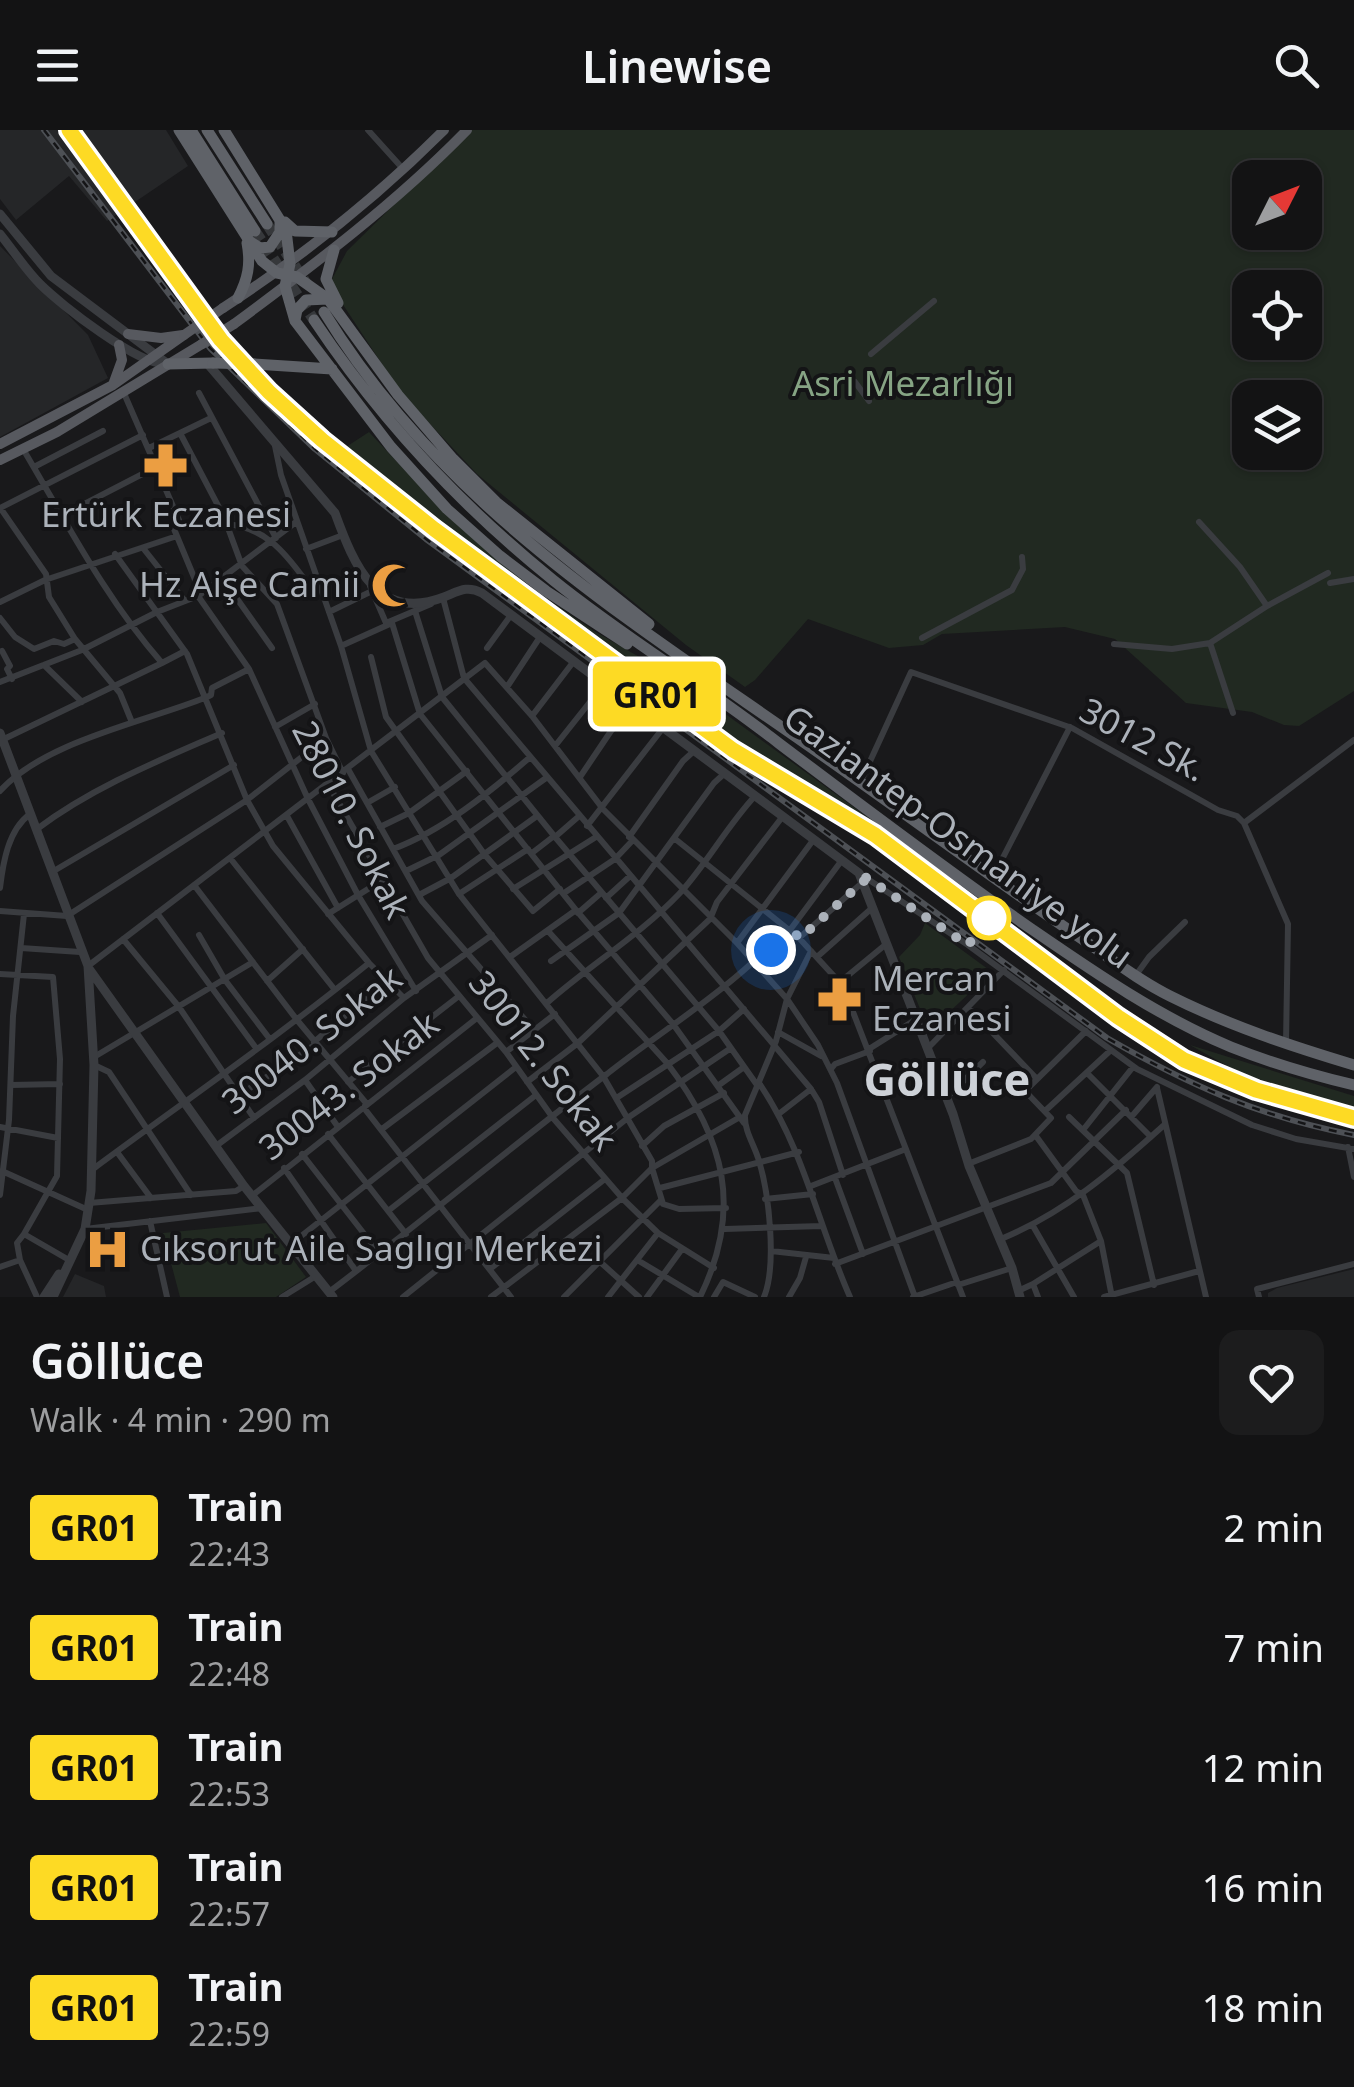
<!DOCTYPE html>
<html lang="en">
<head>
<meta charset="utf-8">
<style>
  body { margin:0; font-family:"Noto Sans",sans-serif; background:#1c1c1d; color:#f1f3f6; height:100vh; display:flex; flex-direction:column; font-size:38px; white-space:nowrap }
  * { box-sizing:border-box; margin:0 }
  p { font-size:32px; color:#9d9ea0 }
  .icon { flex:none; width:55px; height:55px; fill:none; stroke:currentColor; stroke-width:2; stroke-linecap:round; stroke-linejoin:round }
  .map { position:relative; height:1167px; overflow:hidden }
  .sheet { display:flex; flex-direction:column; background:#131314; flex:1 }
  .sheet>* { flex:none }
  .badge { padding:0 20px; border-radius:8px; font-size:35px; line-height:65px }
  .needle { width:65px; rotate:48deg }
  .fabs { position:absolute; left:1232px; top:30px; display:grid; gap:20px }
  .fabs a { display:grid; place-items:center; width:90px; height:90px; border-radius:20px; background:#131314; box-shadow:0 2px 8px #0004,0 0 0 2px #323234; font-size:50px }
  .you { position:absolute; width:50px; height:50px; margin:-25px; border:8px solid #fff; border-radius:50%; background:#1a73e8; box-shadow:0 0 0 15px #1a73e833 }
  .map>.badge { position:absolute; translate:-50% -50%; box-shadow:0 0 0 5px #fff }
  .round { display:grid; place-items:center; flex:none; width:105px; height:105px; border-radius:20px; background:#1c1c1d }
  .summary { display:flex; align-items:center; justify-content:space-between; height:170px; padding:0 30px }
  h1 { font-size:48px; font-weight:600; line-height:75px }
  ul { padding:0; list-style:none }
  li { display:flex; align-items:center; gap:30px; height:120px; padding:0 30px }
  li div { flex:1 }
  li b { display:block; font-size:38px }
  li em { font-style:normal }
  li .badge { min-width:110px; font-weight:700; text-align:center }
  header { display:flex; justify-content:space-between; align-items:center; height:130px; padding:0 30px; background:#131314; font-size:45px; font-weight:600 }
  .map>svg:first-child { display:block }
  .built { fill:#252628 }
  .green { fill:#212921; fill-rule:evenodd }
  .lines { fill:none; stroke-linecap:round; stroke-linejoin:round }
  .trunk-tunnel { stroke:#36383b; stroke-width:11; stroke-dasharray:11 5.5; stroke-linecap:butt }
  .minor { stroke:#3a3c40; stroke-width:6 }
  .tertiary { stroke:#3a3c40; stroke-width:9 }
  .primary { stroke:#57595f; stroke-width:10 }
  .trunk { stroke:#5f6268; stroke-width:11 }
  .rail-casing { stroke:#4d5055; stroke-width:6 }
  .rail { stroke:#141416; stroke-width:2.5; stroke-dasharray:8; stroke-linecap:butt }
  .primary-bridge { stroke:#57595f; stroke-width:10 }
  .trunk-bridge { stroke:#5f6268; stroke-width:11 }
  .line-casing { stroke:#fff; stroke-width:22 }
  .line { stroke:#fdda24; stroke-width:15 }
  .walk { stroke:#acb2ba; stroke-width:10; stroke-dasharray:0 18 }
  .stop-dot { fill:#fff; stroke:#fdda24; stroke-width:5 }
  .labels { text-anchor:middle; stroke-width:8; stroke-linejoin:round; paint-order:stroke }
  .park-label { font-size:35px; fill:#86a484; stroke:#141416 }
  .poi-label { font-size:35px; fill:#acb2ba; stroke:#141416; text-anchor:start }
  .street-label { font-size:35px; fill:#acb2ba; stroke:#141416 }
  .district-label { font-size:45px; font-weight:bold; fill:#cdd1d7; stroke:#141416 }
</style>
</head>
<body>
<header><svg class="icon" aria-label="menu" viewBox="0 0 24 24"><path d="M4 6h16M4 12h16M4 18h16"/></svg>Linewise<svg class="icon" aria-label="search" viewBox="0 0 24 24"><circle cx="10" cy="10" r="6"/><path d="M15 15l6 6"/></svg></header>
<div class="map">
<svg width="1354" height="1167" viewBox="0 0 1354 1167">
  <rect width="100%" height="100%" fill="#19191b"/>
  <!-- built -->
  <path class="built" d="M0 0H166L188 36 107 91 69 46 16 90 0 69Z
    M0 116 88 205 108 248 0 307Z
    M1354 1139V1167H1268V1163L1277 1158Z
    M75 1144 104 1156 106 1167H63Z"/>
  <!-- green -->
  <path class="green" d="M470 0H1354V561L1299 596 1284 595 1252 582 1186 573 1115 509 1065 497 942 504 923 515 889 518 808 489 755 550 745 557 686 515 477 344 401 263 336 164 332 149 347 121ZM1250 48H1305V102H1250ZM1250 158H1305V212H1250ZM1250 268H1305V322H1250Z
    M369 302 446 384 533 459 594 501 676 548 877 694 874 698 772 635 636 537 456 406 346 317Z
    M925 793 992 842 929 901 899 827 920 805Z
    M1190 915 1354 966V980L1240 943Z
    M266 1093 306 1147 276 1167H180L163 1103Z"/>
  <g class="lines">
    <!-- trunk-tunnel -->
    <path class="trunk-tunnel" d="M267 94 306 153
      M255 101 314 190"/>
    <!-- minor -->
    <path class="minor" d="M368 0 404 40
      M871 224 934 171
      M855 252 869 271
      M123 261 179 390 174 399 201 464
      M199 263 276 408
      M180 303 224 387 242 436 277 474 326 608 343 643
      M275 316 281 345 341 516 371 621 459 764 603 946 652 1031V1038L622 1068 491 1167
      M149 318 211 288
      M34 337 103 301
      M0 378 143 305
      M1 379 46 444 49 467 75 509 120 563 131 590
      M61 386 156 337
      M1199 392 1240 437 1267 476
      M226 394C264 397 284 421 305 450
      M143 418 185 471
      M306 419 343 405
      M115 424 187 524 247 670 273 716 369 833 404 868
      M223 449 272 518
      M1330 453 1354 449
      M370 456 386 493 431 474
      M443 468 464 548 811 959
      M0 472 45 450 177 406
      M415 481 442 567 555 707 719 901 757 955
      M329 482 372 461
      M0 488 15 507 34 519 54 511 64 514 75 509
      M922 508 1012 460 1023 439 1022 427
      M1210 513 1233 583
      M1114 514 1172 519 1210 513 1267 476 1328 443
      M341 516 392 493 420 584 576 780 673 894 744 993
      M487 518 511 485
      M2 521 10 536 7 539 12 549
      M371 527 386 587 485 725 533 781 560 759
      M162 533 185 521
      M44 535 82 572
      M249 539 308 669 358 765 416 861
      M0 552 82 520 157 482 198 466 296 392
      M507 557 540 507
      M532 586 574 531
      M275 597 315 574
      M4 609 162 533C105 468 67 393 23 319
      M555 616 605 553
      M348 639 422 771 534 900
      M580 647 611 601 635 576
      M861 651 911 542 1072 598 1218 680 1237 686 1244 693 1288 794 1286 913
      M328 654 428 828 506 922 553 988 623 1069 658 1103 714 1138
      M0 661C45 611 145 592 207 567L211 565 212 558 249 539 198 466
      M367 673 395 657
      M287 686 338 778
      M1244 693 1354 610
      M587 696 663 598
      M380 697 409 683 467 641
      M37 699C93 657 158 631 222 603
      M555 707 578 687
      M629 707 683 631 694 621
      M674 708 799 808 843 856 963 1167
      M393 719C442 701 490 662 529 628
      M532 723 554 706
      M230 728 335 860
      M406 741 439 725 546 648
      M52 742 234 635
      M860 744 968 815 1137 939 1252 995 1296 1009 1354 1019
      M993 747 1070 597
      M194 755 297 890 366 973 364 978 511 1167
      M0 758C3 733 8 700 30 684
      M513 759 596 707
      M564 763 615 729 633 710
      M459 764 528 719
      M419 765 451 748 537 686
      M606 768 629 747
      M0 781 67 786 247 670 326 608
      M157 783 256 918
      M578 783 601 763
      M328 784 384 749
      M548 801 667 933C725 1009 743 1079 700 1167
      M199 805 225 850 269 908
      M799 808 863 752
      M123 809 179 877 254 988
      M737 813 814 709
      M21 818 80 822
      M510 827 576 780
      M817 827 872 778
      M551 831 619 783 714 653 725 643
      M88 836 485 533 532 586 603 679 737 813 787 869 818 915 837 953 915 1167
      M758 836 790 800 842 730
      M0 844 53 847 60 929 57 1046 24 1104 69 1130
      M1136 845 1149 827 1185 792
      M267 851 303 819
      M840 852 885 815
      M547 873C590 835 640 805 679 764 706 735 727 696 755 666
      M968 877 1037 949
      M778 902 821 926
      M314 912 365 869
      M928 918 1004 840
      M869 919 915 890
      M506 922 555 884
      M94 927 253 832
      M94 935 109 942 191 1065
      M831 939 835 934 870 921
      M1087 943 1151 1007
      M305 950 338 997
      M348 952 459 866
      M527 952 578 913 710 789 717 772 783 686
      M759 953C804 1019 818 1095 850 1167
      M11 955 60 954
      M719 955 744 937
      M1157 958 1206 1167
      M238 966 316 914
      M618 967 719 901 744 879
      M947 967 983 932
      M1045 981 1111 920
      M780 983 811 959 819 972 843 1045
      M1132 986 1157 957
      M1069 987 1127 1043 1154 1155
      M0 997 58 1008
      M382 999 497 913
      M1083 1000 1133 937
      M328 1004 406 1104
      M1036 1006 1076 1061 1083 1065 1101 1111 1112 1167
      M216 1016 305 950 404 868 492 805
      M642 1016 664 996 724 963
      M1348 1017 1354 1047
      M117 1022 151 1068
      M302 1024 379 1123
      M968 1034 1031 1009 1051 988 1025 961 1086 901
      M284 1038 356 1141
      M93 1039C185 971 280 905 369 833
      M2 1041 88 1080
      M835 1048 863 1124
      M811 1056 906 1019
      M660 1058 799 1022
      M0 1065 9 990 13 886 24 784
      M253 1065 477 888
      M765 1069 813 1064
      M89 1073 236 1061 244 1056
      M726 1078 679 1079 663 1074 652 1038 740 987
      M388 1081 536 965
      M150 1091 167 1167
      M1033 1096 1074 1167
      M85 1099 263 1078
      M725 1099 822 1096
      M24 1104 17 1113 20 1130 37 1167
      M1001 1109C1064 1083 1113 1041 1163 996
      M291 1114 516 937
      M771 1121 834 1128
      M598 1130 639 1167
      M639 1131 699 1167
      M835 1134 1051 1053 1126 980
      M0 1137 20 1130
      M490 1139 605 1049
      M1033 1154 1101 1111
      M958 1155 1012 1138
      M1018 1161 1033 1154 1038 1167
      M329 1162C423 1091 513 1015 607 944 655 906 708 873 753 832
      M282 1167 316 1146
      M403 1167 629 987 731 918
      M564 1167 661 1070
      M608 1167 658 1103
      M647 1167 682 1119
      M714 1167 723 1152 755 1167
      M764 1167C777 1135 769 1064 759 1031 755 1016 744 1001 745 985L776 911 787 869 811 821
      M789 1167 800 1148 806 1127
      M913 1167 957 1152
      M1104 1167 1199 1141
      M1259 1167 1257 1159 1354 1134"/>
    <!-- tertiary -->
    <path class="tertiary" d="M0 84 51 146 168 234
      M0 104C13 120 25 139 40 154 61 175 139 236 167 234
      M207 233 335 383C354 435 377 493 444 467 459 461 467 455 482 463L859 743 953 984 969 1036 1012 1138 1020 1167
      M0 603 88 836 94 935 91 1061 85 1099 53 1167
      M90 840 244 1056 333 1167
      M44 1167 59 1144"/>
    <!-- primary -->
    <path class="primary" d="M223 178C303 126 376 68 444 0
      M234 194C315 134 396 73 467 0
      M128 204 161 208 183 205
      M114 252 122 230 119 215
      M0 314 113 255 184 205
      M0 330 57 302 202 214"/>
    <!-- trunk -->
    <path class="trunk" d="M179 0 262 131 277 143 297 147 328 169 398 265 453 329 496 372 649 494
      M191 0 255 101
      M207 0 267 94
      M224 0 286 100 290 134 285 156 295 191 391 317 447 379 500 426 546 461 627 514
      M285 92 295 101 332 102
      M249 111 260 118 270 117 280 102V91
      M334 120 326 149 338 173
      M238 168C248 149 251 134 247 113
      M324 182C447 383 641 497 829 630 913 689 996 751 1082 809 1110 828 1139 851 1170 866 1230 896 1291 916 1354 935
      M295 190 297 180 306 170 328 169
      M314 190C380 289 460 375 553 450 622 506 698 551 768 605 854 670 941 736 1030 798 1094 842 1159 887 1231 917 1271 933 1312 945 1354 955
      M168 234 213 233
      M254 234 332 239"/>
    <defs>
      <path id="rail" d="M44 0 210 218 315 319 426 409 1107 908C1189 955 1260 987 1354 1005
        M64 0 95 44
        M92 32 189 166
        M736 622 875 705 1118 887 1184 930 1256 960 1354 989"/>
    </defs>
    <!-- rail casing -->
    <use href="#rail" class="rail-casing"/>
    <!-- rail -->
    <use href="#rail" class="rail"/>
    <!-- primary-bridge -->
    <path class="primary-bridge" d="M184 205 223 178
      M202 214 234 194"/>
    <!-- trunk-bridge -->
    <path class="trunk-bridge" d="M213 233 254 234"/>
  </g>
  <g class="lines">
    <defs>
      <path id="line" d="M69 0 221 210 269 262 322 310 434 399 733 620 875 705 1118 887 1184 930 1256 960 1354 988"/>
    </defs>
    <!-- line casing -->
    <use href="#line" class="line-casing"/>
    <!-- line -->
    <use href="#line" class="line"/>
    <!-- walk -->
    <path class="walk" d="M771 820 790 800 800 808 864 751 859 743 968 815 989 788"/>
  </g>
  <!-- icons -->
  <defs>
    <symbol id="pharmacy-bare" viewBox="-9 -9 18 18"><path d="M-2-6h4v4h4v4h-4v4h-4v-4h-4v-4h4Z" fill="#eb9e42" stroke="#141416" stroke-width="2.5" paint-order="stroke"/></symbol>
    <symbol id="mosque-bare" viewBox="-9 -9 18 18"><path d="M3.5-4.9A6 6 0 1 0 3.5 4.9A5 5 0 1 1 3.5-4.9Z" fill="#eb9e42" stroke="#141416" stroke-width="2.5" paint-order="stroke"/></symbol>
    <symbol id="hospital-bare" viewBox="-9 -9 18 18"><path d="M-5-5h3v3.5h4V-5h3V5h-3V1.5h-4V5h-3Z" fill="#eb9e42" stroke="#141416" stroke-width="2.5" paint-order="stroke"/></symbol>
  </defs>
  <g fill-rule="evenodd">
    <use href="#pharmacy-bare" x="134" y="304" width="63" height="63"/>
    <use href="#mosque-bare" x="362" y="424" width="63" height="63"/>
    <use href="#pharmacy-bare" x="808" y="838" width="63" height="63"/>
    <use href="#hospital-bare" x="76" y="1088" width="63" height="63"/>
  </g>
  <!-- markers -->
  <circle class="stop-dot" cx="989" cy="788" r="20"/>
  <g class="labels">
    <!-- park labels -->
    <g class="park-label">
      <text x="903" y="266">Asri Mezarlığı</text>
    </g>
    <!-- poi labels -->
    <g class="poi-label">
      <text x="166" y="397" text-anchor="middle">Ertürk Eczanesi</text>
      <text x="360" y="467" text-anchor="end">Hz Aişe Camii</text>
      <text x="872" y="861">Mercan<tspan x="872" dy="40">Eczanesi</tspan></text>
      <text x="140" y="1131">Cıksorut Aile Saglıgı Merkezi</text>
    </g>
    <!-- street labels -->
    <g class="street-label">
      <text transform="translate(1143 610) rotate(28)" y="12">3012 Sk.</text>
      <text transform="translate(351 690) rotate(63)" y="12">28010. Sokak</text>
      <text transform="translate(958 707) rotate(36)" y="12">Gaziantep-Osmaniye yolu</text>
      <text transform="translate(312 910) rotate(-38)" y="12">30040. Sokak</text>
      <text transform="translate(543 931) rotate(52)" y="12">30012. Sokak</text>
      <text transform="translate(349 956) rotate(-38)" y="12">30043. Sokak</text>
    </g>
    <!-- district labels -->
    <g class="district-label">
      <text x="947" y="966">Göllüce</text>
    </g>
  </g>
</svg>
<div class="fabs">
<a><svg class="needle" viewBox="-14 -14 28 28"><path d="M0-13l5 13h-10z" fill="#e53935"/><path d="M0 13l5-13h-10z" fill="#9d9ea0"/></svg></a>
<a><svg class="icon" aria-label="locate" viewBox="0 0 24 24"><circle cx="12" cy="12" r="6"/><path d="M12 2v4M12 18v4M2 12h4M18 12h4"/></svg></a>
<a><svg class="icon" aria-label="layers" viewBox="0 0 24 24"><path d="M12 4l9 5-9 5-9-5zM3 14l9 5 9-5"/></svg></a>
</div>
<div class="you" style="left:771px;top:820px"></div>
<b class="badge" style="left:657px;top:564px;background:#fdda24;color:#111">GR01</b>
</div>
<section class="sheet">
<div class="summary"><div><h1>Göllüce</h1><p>Walk · 4 min · 290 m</p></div><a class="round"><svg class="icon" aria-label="heart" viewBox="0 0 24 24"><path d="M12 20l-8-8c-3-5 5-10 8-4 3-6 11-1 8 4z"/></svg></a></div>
<ul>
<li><span class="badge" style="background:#fdda24;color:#111">GR01</span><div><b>Train</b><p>22:43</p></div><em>2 min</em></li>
<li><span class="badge" style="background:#fdda24;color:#111">GR01</span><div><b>Train</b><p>22:48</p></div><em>7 min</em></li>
<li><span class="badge" style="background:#fdda24;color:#111">GR01</span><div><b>Train</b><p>22:53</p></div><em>12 min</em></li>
<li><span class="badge" style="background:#fdda24;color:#111">GR01</span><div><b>Train</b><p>22:57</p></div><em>16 min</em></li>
<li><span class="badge" style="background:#fdda24;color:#111">GR01</span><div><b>Train</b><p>22:59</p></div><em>18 min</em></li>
</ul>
</section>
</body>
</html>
